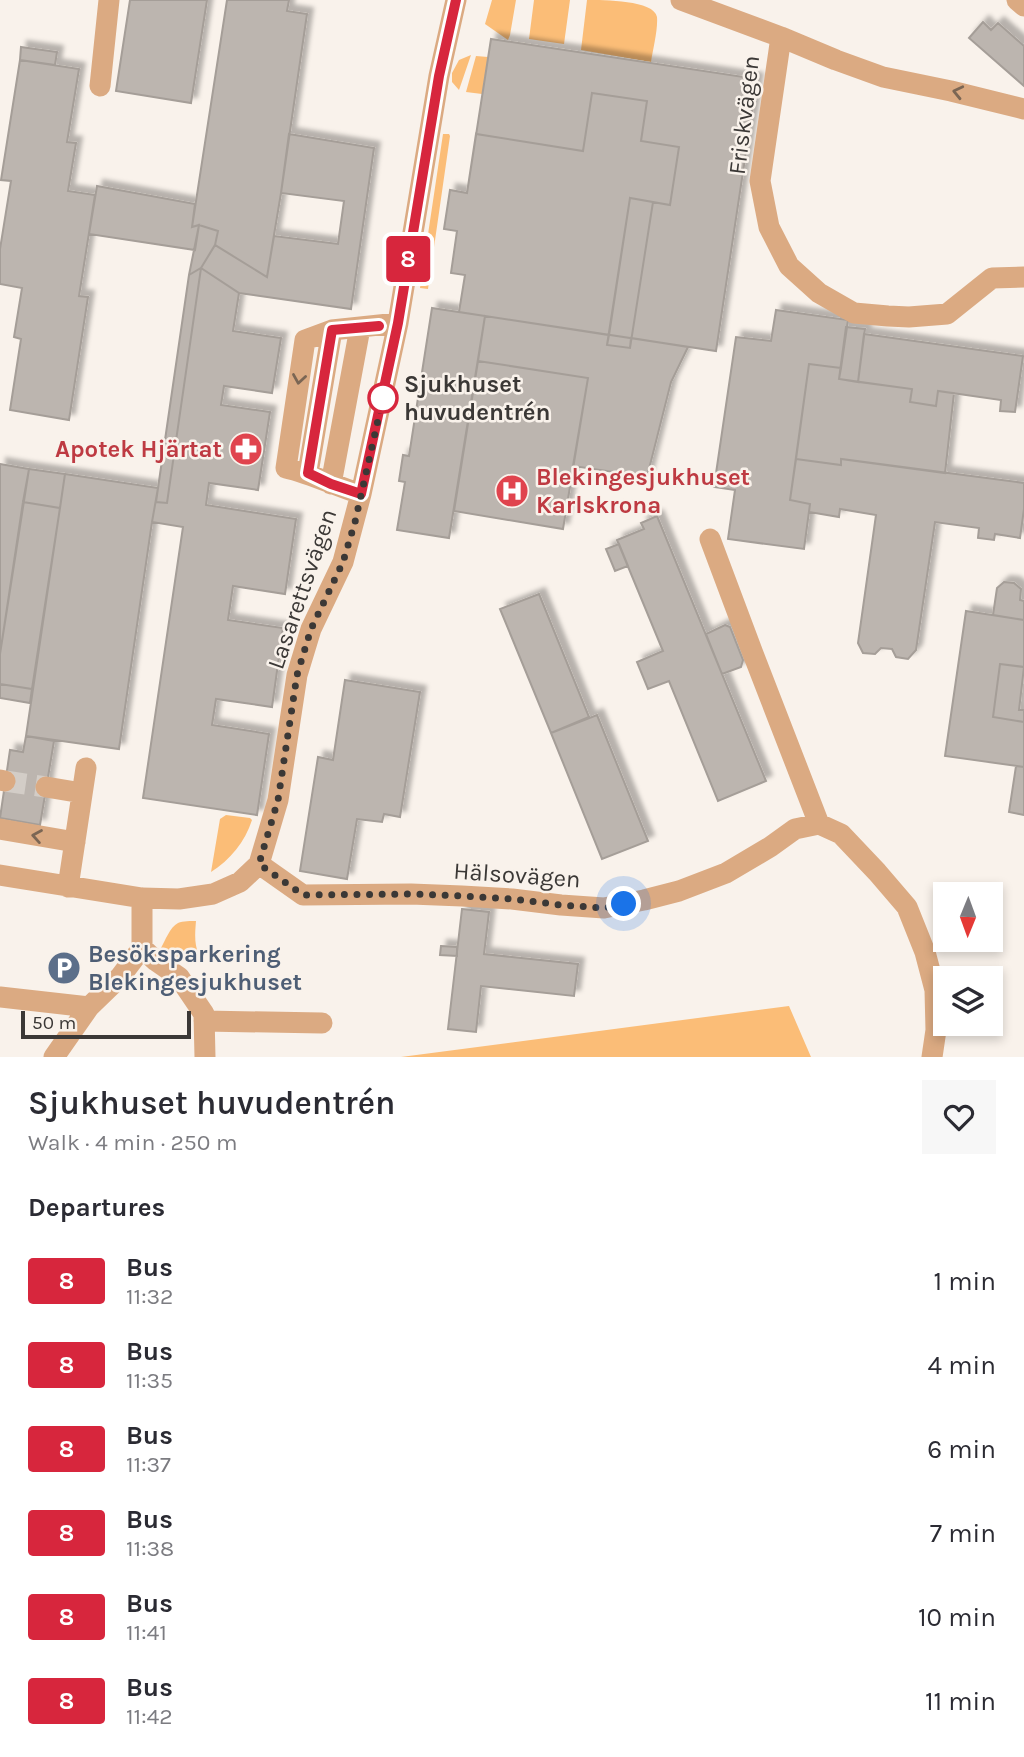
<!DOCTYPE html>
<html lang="en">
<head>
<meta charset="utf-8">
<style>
  body { margin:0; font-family:Karla,sans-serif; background:#f7f7f7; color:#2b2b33; height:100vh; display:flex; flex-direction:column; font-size:26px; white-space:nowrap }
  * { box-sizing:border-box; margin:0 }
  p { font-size:23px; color:#7c7c81 }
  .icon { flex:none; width:38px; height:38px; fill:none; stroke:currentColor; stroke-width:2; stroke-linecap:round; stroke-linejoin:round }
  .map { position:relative; height:1057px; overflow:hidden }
  .sheet { display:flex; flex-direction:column; background:#fff; flex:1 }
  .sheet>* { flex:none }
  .badge { padding:0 14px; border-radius:5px; font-size:24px; line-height:46px }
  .needle { width:46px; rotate:181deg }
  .buttons { position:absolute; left:933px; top:882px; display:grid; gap:14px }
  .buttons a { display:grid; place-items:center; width:70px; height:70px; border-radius:0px; background:#fff; box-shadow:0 4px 10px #0003; font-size:35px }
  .scale { position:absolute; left:21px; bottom:18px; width:170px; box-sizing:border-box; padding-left:7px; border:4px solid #3b3836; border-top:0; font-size:19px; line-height:24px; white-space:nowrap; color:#3b3836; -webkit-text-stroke:5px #f9f2eb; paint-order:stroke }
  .you { position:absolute; width:35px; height:35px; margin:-18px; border:5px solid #fff; border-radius:50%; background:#1a73e8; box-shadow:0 0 0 10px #1a73e833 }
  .map>.badge { position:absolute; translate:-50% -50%; box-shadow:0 0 0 4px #fff }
  h2 { padding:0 28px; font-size:26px; line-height:63px }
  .round { display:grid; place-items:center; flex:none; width:74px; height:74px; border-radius:0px; background:#f7f7f7 }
  .headline { display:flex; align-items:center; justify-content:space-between; height:119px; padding:0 28px }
  h1 { font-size:33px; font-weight:600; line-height:52px }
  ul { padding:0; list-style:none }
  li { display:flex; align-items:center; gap:21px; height:84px; padding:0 28px }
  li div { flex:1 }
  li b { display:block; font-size:26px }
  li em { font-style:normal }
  li .badge { min-width:77px; font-weight:700; text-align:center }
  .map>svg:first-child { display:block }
  .green { fill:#fbbd77 }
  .building { fill:#bcb5af; stroke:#a59e98; stroke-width:2; filter:url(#shadow) }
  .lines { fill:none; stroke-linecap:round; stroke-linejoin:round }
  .minor-tunnel { stroke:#d3cdc7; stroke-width:21; stroke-dasharray:21 10; stroke-linecap:butt }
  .minor { stroke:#dbaa82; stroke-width:21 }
  .oneway { stroke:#7b6654 }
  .line-casing { stroke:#fff; stroke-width:16 }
  .line { stroke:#d7263d; stroke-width:10 }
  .walk { stroke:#3b3836; stroke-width:7; stroke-dasharray:0 12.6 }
  .stop-dot { fill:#fff; stroke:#d7263d; stroke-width:3.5 }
  .labels { text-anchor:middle; stroke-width:5; stroke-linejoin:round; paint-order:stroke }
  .street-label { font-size:24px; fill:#3b3836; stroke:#f9f2eb }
  .stop-label { font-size:24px; font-weight:bold; fill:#3b3836; stroke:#f9f2eb; text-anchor:start }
  .health-label { font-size:24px; font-weight:bold; fill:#be3a42; stroke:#f9f2eb; text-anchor:end }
  .service-label { font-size:24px; font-weight:bold; fill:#4e5e75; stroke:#f9f2eb; text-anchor:start }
</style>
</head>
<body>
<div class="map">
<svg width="1024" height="1057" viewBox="0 0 1024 1057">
  <defs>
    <filter id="shadow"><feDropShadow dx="6" dy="-6" stdDeviation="2" flood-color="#0004"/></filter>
  </defs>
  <rect width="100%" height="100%" fill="#f9f2eb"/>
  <!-- green -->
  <path class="green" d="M492 0H516L510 35 508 40 485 24Z
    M534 0H570L564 44 529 39Z
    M587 0C604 0 654 0 657 17 658 30 653 49 651 62L581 50Z
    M471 55 459 90 452 82V73L459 60Z
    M476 56 488 57 482 94 466 92Z
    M443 134H449L450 136 428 289 420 288Z
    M226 815 250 818 252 820C245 842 230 860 211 872L220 819Z
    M196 921C195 934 194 943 199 956H188L181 959 162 951 161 948C165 941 170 927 178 923 183 921 191 921 196 921Z
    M789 1006 811 1057H401Z"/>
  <!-- building -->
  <path class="building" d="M130 0H207L191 103 116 91Z
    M227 0H289L287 11 307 14 281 193 267 277 215 245 218 231 199 225 192 227Z
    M983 22 991 30 998 23 1024 46V86L969 38Z
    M491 39 757 79 716 351 459 312 465 275 451 273 457 231 444 229 450 190 467 193Z
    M21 47 57 52 55 65 20 60Z
    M20 60 79 69 67 142 76 143 68 191 95 195 79 296 88 297 69 420 10 410 21 339 14 337 22 288 0 284V249L11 181 1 180Z
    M592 93 647 101 641 141 679 147 670 205 630 198 609 335 459 312 465 275 451 273 457 231 444 229 450 190 467 193 476 134 583 151Z
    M289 134 374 148 351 309 239 293 201 268 215 245 267 277 274 236 338 244 344 201 281 193Z
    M97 186 195 204 192 227 199 225 195 250 89 234Z
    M630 198 653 202 630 348 607 345Z
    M199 225 218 231 215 245 201 268 167 503 156 502 189 275Z
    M201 268 239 293 233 331 281 338 272 393 224 386 221 405 270 412 258 490 209 483 206 505 296 519 285 594 233 586 228 620 283 628 272 707 216 699 212 725 269 734 257 815 143 798 183 527 152 522 158 488 189 275Z
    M432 308 485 316 449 538 397 530 405 482 399 481 403 455 409 456Z
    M776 310 848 320 841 368 809 364 790 500 810 504 804 549 728 539 735 490 714 487 736 337 771 341Z
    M485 316 609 335 607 345 630 348 631 338 688 347 671 382 647 477 573 466 588 378 478 361Z
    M846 327 865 329 858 382 839 379Z
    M864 334 1023 356 1015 412 1000 411 1001 400 938 391 936 406 910 402 912 389 858 382Z
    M478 361 588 378 563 529 454 511Z
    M809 364 841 368 839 379 912 389 910 402 936 406 938 391 954 393 945 473 841 459V465L796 459Z
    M796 459 841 465V459L1024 483V509L1020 538 995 534 994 540 978 538 979 528 935 522 916 650 908 659 896 657 892 649 881 648 875 654 863 653 858 643 876 515 840 509 839 517 809 512 810 504 790 500Z
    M0 464 29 469 0 654Z
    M29 469 65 474 60 508 23 502Z
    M65 474 158 488 152 522 119 749 26 736Z
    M23 502 60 508 32 689 0 684V654Z
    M657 516 766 781 718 801 669 681 648 689 637 662 663 651 617 540 644 529 641 523Z
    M619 544 628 566 615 571 606 549Z
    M1004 582 1014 583 1021 589 1020 600 1024 601V620L993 615 997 588Z
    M539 594 589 717 551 733 500 609Z
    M966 611 1024 620V667L1000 664 993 717 1024 722V767L945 756Z
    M725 625 730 627 743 660 741 667 722 674 706 634Z
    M1000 664 1024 667 1019 710H1024V722L993 717Z
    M345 680 420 692 400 817 384 814 382 822 357 819 347 879 300 871 318 757 333 760Z
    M0 684 32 689 30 703 0 698Z
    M597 715 648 841 602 859 551 733Z
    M26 736 54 741 40 825 0 818 10 750 23 752Z
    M1016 766 1024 767V815L1009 812Z
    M462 909 489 912 484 954 578 964 574 996 481 986 476 1032 448 1029Z
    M441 946 457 947V956L440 955Z"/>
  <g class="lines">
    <!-- minor-tunnel -->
    <path class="minor-tunnel" d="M5 781 46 787"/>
    <!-- minor -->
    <path class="minor" d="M681 0 781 37 836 60 883 77 951 91 1024 109
      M1017 0 1024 6
      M781 37 760 181 769 227 789 266 819 293 854 313 888 316 909 317 947 314 992 278 1024 277
      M100 86 109 0
      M308 473 332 330
      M331 484 360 328
      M361 494C335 486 312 474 286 468L305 340 332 330 398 323
      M710 539 752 651 819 824
      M0 780 5 781
      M46 787 82 793
      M0 829 75 842
      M259 864 303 895 411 894 462 896 512 899 561 905 604 908 644 900 679 891 726 873 770 847 795 829 819 824 841 834 877 872 907 907 925 952 935 990 936 1030 932 1057
      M0 875 142 898 179 899 213 894 240 882 259 864 278 800 297 675 311 629 343 562 361 494 398 323 439 76 456 0
      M68 887 86 768
      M142 948 156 961 179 977 204 1014 205 1057
      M142 948V898
      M0 997 89 1007
      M204 1021 322 1023
      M54 1057 89 1007 120 977 142 948"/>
  </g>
  <!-- one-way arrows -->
  <defs><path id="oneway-chevron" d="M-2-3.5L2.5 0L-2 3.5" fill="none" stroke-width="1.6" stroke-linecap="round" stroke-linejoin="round" transform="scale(1.75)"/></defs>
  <g class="oneway">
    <use href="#oneway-chevron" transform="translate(958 92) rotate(-167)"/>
    <use href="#oneway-chevron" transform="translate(299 379) rotate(99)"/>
    <use href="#oneway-chevron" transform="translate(37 836) rotate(-170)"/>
  </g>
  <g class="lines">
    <defs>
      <path id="line" d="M379 326 332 330 308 473 331 484 361 494 398 323 439 76 456 0"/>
    </defs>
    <!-- line casing -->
    <use href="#line" class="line-casing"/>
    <!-- line -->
    <use href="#line" class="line"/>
    <!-- walk -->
    <path class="walk" d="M383 398 355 522 343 562 311 629 297 675 278 800 259 864 303 895 411 894 462 896 512 899 561 905 604 908 624 904"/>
  </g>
  <!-- icons -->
  <defs>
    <symbol id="pharmacy-disc" viewBox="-11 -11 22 22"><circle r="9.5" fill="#e0444e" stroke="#f9f2eb"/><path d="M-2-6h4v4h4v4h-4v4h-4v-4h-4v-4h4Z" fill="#fff"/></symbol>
    <symbol id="hospital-disc" viewBox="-11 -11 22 22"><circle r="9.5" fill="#e0444e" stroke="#f9f2eb"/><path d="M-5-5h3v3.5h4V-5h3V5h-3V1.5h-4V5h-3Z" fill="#fff"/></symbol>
    <symbol id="parking-disc" viewBox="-11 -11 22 22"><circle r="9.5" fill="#5c6f8a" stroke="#f9f2eb"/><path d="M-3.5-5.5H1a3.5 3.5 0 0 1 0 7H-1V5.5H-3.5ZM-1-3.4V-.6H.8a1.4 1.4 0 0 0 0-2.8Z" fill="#fff"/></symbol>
  </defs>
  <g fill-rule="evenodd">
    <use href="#pharmacy-disc" x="227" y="430" width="38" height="38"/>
    <use href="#hospital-disc" x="493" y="472" width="38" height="38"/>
    <use href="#parking-disc" x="45" y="949" width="38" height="38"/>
  </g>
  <!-- markers -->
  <circle class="stop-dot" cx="383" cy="398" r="14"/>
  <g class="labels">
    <!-- street labels -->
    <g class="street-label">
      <text transform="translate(744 115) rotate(-83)" y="8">Friskvägen</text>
      <text transform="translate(302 589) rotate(-71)" y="8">Lasarettsvägen</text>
      <text transform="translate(517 875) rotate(4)" y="8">Hälsovägen</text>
    </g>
    <!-- stop labels -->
    <g class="stop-label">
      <text x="404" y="392">Sjukhuset<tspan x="404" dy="28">huvudentrén</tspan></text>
    </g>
    <!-- health labels -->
    <g class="health-label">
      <text x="222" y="457">Apotek Hjärtat</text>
      <text x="536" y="485" text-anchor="start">Blekingesjukhuset<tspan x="536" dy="28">Karlskrona</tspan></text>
    </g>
    <!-- service labels -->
    <g class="service-label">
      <text x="88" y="962">Besöksparkering<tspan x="88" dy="28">Blekingesjukhuset</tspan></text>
    </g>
  </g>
</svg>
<div class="buttons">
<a><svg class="needle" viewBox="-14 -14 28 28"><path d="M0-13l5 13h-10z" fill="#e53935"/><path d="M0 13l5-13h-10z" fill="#7c7c81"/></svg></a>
<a><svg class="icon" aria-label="layers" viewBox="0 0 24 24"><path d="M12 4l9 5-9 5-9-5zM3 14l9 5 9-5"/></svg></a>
</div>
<div class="scale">50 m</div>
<div class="you" style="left:624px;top:904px"></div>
<b class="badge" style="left:408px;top:259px;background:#d7263d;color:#fff">8</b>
</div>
<section class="sheet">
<div class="headline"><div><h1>Sjukhuset huvudentrén</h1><p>Walk · 4 min · 250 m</p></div><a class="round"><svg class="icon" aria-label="heart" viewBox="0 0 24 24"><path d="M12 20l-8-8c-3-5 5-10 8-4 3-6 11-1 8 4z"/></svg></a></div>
<h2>Departures</h2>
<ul>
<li><span class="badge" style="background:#d7263d;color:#fff">8</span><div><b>Bus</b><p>11:32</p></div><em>1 min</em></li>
<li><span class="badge" style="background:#d7263d;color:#fff">8</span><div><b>Bus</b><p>11:35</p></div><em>4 min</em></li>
<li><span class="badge" style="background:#d7263d;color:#fff">8</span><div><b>Bus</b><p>11:37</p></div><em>6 min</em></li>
<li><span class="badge" style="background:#d7263d;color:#fff">8</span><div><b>Bus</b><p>11:38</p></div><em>7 min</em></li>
<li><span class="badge" style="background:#d7263d;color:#fff">8</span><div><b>Bus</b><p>11:41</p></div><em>10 min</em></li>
<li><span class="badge" style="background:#d7263d;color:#fff">8</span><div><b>Bus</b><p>11:42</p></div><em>11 min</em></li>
</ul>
</section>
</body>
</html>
